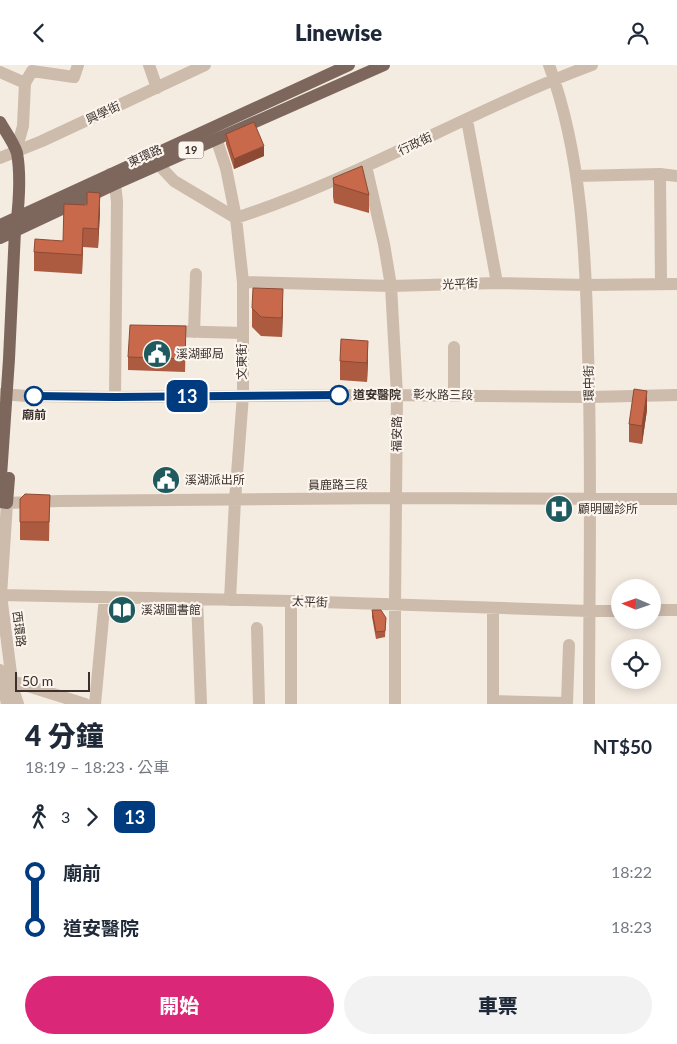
<!DOCTYPE html>
<html lang="zh-TW">
<head>
<meta charset="utf-8">
<style>
  body { margin:0; font-family:Lato,"Noto Sans TC",sans-serif; background:#f2f2f3; color:#1f2937; height:100vh; display:flex; flex-direction:column; font-size:19px; white-space:nowrap }
  * { box-sizing:border-box; margin:0 }
  p { font-size:16px; color:#747a83 }
  .icon { flex:none; width:28px; height:28px; fill:none; stroke:currentColor; stroke-width:2; stroke-linecap:round; stroke-linejoin:round }
  .map { position:relative; height:639px; overflow:hidden }
  .details { display:flex; flex-direction:column; background:#fff; flex:1 }
  .details>* { flex:none }
  .badge { padding:0 10px; border-radius:8px; font-size:18px; line-height:32px }
  .needle { width:32px; rotate:272deg }
  .tools { position:absolute; left:611px; top:514px; display:grid; gap:10px }
  .tools a { display:grid; place-items:center; width:50px; height:50px; border-radius:50%; background:#fff; box-shadow:0 2px 12px #0003; font-size:25px }
  .scale { position:absolute; left:15px; bottom:12px; width:75px; box-sizing:border-box; padding-left:5px; border:2px solid #3b302b; border-top:0; font-size:14px; line-height:18px; white-space:nowrap; color:#3b302b; -webkit-text-stroke:4px #fbf5ee; paint-order:stroke }
  .map>.badge { position:absolute; translate:-50% -50%; box-shadow:0 0 0 2px #fff }
  .legs { display:flex; align-items:center; gap:8px; height:55px; padding:0 25px; font-size:16px }
  .legs p { margin-inline-start:auto }
  .overview { display:flex; align-items:center; justify-content:space-between; height:85px; padding:0 25px }
  h1 { font-size:28px; font-weight:800; line-height:38px }
  .button { display:flex; gap:10px; margin-top:auto; padding:10px 25px }
  .button a { flex:1; height:58px; border-radius:30px; background:#db2777; color:#fff; font-size:20px; font-weight:800; line-height:58px; text-align:center }
  .button a+a { background:#f2f2f3; color:#1f2937 }
  ul { padding:0 25px; list-style:none }
  li { display:flex; align-items:center; gap:18px; height:55px; font-size:19px }
  li i { display:grid; place-items:center; width:8px; height:100%; margin:0 6px; background:currentColor }
  li i::after { content:''; width:12px; height:12px; margin:-6px; border:4px solid; border-radius:50%; background:#fff }
  li p { margin-inline-start:auto }
  li:first-child i { background:linear-gradient(#0000 50%,currentColor 0) }
  li:last-child i { background:linear-gradient(currentColor 50%,#0000 0) }
  header { display:flex; justify-content:space-between; align-items:center; height:65px; padding:0 25px; background:#fff; font-size:22px; font-weight:800 }
  .map>svg:first-child { display:block }
  .lines { fill:none; stroke-linecap:round; stroke-linejoin:round }
  .minor { stroke:#cdbbac; stroke-width:12 }
  .major { stroke:#7d675c; stroke-width:12 }
  .wall { fill:#ac5a40 }
  .shaded-wall { fill:#8c4a34 }
  .building { fill:#c8694b; stroke:#8c4a34 }
  .line-1-casing { stroke:#fff; stroke-width:11 }
  .line-1 { stroke:#003b80; stroke-width:8 }
  .stop-1-dot { fill:#fff; stroke:#003b80; stroke-width:2.5 }
  .labels { text-anchor:middle; stroke-width:4.5; stroke-linejoin:round; paint-order:stroke }
  .shield { fill:#fbf5ee; stroke:#756b66; stroke-width:1 }
  .shield-label { font-size:11px; font-weight:bold; fill:#3b302b }
  .street-label { font-size:12px; fill:#3b302b; stroke:#fbf5ee }
  .poi-label { font-size:12px; fill:#3b302b; stroke:#fbf5ee; text-anchor:start }
  .stop-label { font-size:12px; font-weight:bold; fill:#3b302b; stroke:#fbf5ee; text-anchor:start }
</style>
</head>
<body>
<header><svg class="icon" aria-label="back" viewBox="0 0 24 24"><path d="M15 5l-7 7 7 7"/></svg>Linewise<svg class="icon" aria-label="person" viewBox="0 0 24 24"><circle cx="12" cy="8" r="4"/><path d="M4 21q1-7 8-7t8 7"/></svg></header>
<div class="map">
<svg width="677" height="639" viewBox="0 0 677 639">
  <rect width="100%" height="100%" fill="#f4ebe1"/>
  <g class="lines">
    <!-- minor -->
    <path class="minor" d="M149 0 157 23
      M549 0C582 89 586 193 588 287 592 404 589 522 589 639
      M0 7 25 18 23 61 16 86
      M25 18 32 6 74 12 78 0
      M467 55 497 218
      M213 64 226 103 236 153 243 217V330L235 435 230 535
      M0 93 42 76 205 0
      M158 99 174 116 236 153C359 113 471 45 592 0
      M366 101 384 179 391 221 397 330 395 540V639
      M110 109 115 119 117 137 115 332
      M660 109 661 219
      M576 111 660 109 677 111
      M243 217 391 221 497 218 586 220 677 219
      M170 266 242 268
      M194 267 196 209
      M0 329 27 331 115 332 380 330 590 332 677 330
      M454 330V282
      M0 530 291 536 589 546H620
      M197 534 201 639
      M291 536V639
      M652 545H677
      M257 563 259 639
      M0 605 7 639
      M12 616 85 639
      M493 636 567 638 569 580
      M18 639 13 624 1 530 7 438 59 436 395 433 677 434
      M95 639 105 532
      M493 639V543"/>
    <!-- major -->
    <path class="major" d="M0 57C5 66 14 78 17 88 21 110 19 144 15 166L9 294 0 426
      M0 160 349 0
      M0 173 115 119 384 0
      M0 437 7 438 9 413"/>
  </g>
  <!-- wall -->
  <path class="wall" d="M226 69 264 91 234 104 226 79Z
    M333 113 369 130V148L334 138 333 132Z
    M100 147 98 183 83 182 82 209 34 206V187L63 176Z
    M252 243H283L282 272 261 271 252 262Z
    M186 274 185 307 128 305V292Z
    M368 295 367 317 340 315V296Z
    M647 345 642 379 629 377V359Z
    M50 430 49 476 20 475V434Z
    M372 545 386 553 385 572 376 574 372 552Z"/>
  <!-- shaded-wall -->
  <path class="shaded-wall" d="M264 81V91L234 104V94Z
    M100 128V147L98 183V164Z
    M83 163V182L82 209V190Z
    M283 224V243L282 272V253Z
    M368 276V295L367 317V298Z
    M647 326V345L642 379V361Z"/>
  <!-- building -->
  <path class="building" d="M254 57 264 81 234 94 226 69Z
    M362 101 369 130 334 119 333 113Z
    M87 127 100 128 98 164 83 163 82 190 34 187 35 174 63 176 64 139 87 140Z
    M253 223 283 224 282 253 261 252 252 243Z
    M130 260 186 261 185 294 128 292Z
    M341 274 368 276 367 298 340 296Z
    M634 324 647 326 642 361 629 359Z
    M25 429 50 430 49 457H20V434Z
    M372 545H381L386 553 385 566 376 567Z"/>
  <g class="lines">
    <defs>
      <path id="line-1" d="M34 331 115 332 339 330"/>
    </defs>
    <!-- line-1 casing -->
    <use href="#line-1" class="line-1-casing"/>
    <!-- line-1 -->
    <use href="#line-1" class="line-1"/>
  </g>
  <!-- icons -->
  <defs>
    <symbol id="civic-disc" viewBox="-11 -11 22 22"><circle r="9.5" fill="#1f5a5e" stroke="#fbf5ee"/><path d="M-.6-6.5H3V-4.5H.6V-3L4-1V1h2V6H-6V1h2V-1L-.6-3ZM-1.2 2.5V6h2.4V2.5Z" fill="#fff"/></symbol>
    <symbol id="hospital-disc" viewBox="-11 -11 22 22"><circle r="9.5" fill="#1f5a5e" stroke="#fbf5ee"/><path d="M-5-5h3v3.5h4V-5h3V5h-3V1.5h-4V5h-3Z" fill="#fff"/></symbol>
    <symbol id="library-disc" viewBox="-11 -11 22 22"><circle r="9.5" fill="#1f5a5e" stroke="#fbf5ee"/><path d="M-6-4Q-3-5.5-.7-3.5V5Q-3 3-6 4ZM6-4Q3-5.5 .7-3.5V5Q3 3 6 4Z" fill="#fff"/></symbol>
  </defs>
  <g fill-rule="evenodd">
    <use href="#civic-disc" x="141" y="273" width="32" height="32"/>
    <use href="#civic-disc" x="150" y="399" width="32" height="32"/>
    <use href="#hospital-disc" x="543" y="428" width="32" height="32"/>
    <use href="#library-disc" x="106" y="529" width="32" height="32"/>
  </g>
  <!-- markers -->
  <g class="stop-1-dot">
    <circle cx="339" cy="330" r="9"/>
    <circle cx="34" cy="331" r="9"/>
  </g>
  <g class="labels">
    <!-- shield labels -->
    <rect class="shield" x="178.5" y="76.5" width="25" height="17" rx="4"/>
    <g class="shield-label">
      <text x="191" y="89">19</text>
    </g>
    <!-- street labels -->
    <g class="street-label">
      <text transform="translate(103 48) rotate(-25)" y="4">興學街</text>
      <text transform="translate(415 79) rotate(-25)" y="4">行政街</text>
      <text transform="translate(145 91) rotate(-24)" y="4">東環路</text>
      <text transform="translate(460 219) rotate(-2)" y="4">光平街</text>
      <text transform="translate(242 297) rotate(-90)" y="4">文東街</text>
      <text transform="translate(589 318) rotate(-91)" y="4">環中街</text>
      <text transform="translate(443 330) rotate(1)" y="4">彰水路三段</text>
      <text transform="translate(397 369) rotate(-89)" y="4">福安路</text>
      <text transform="translate(338 420) rotate(-1)" y="4">員鹿路三段</text>
      <text transform="translate(310 537) rotate(2)" y="4">太平街</text>
      <text transform="translate(19 564) rotate(83)" y="4">西環路</text>
    </g>
    <!-- poi labels -->
    <g class="poi-label">
      <text x="176" y="293">溪湖郵局</text>
      <text x="185" y="419">溪湖派出所</text>
      <text x="578" y="448">顧明國診所</text>
      <text x="141" y="549">溪湖圖書館</text>
    </g>
    <!-- stop labels -->
    <g class="stop-label">
      <text x="353" y="334">道安醫院</text>
      <text x="34" y="354" text-anchor="middle">廟前</text>
    </g>
  </g>
</svg>
<div class="tools">
<a><svg class="needle" viewBox="-14 -14 28 28"><path d="M0-13l5 13h-10z" fill="#e53935"/><path d="M0 13l5-13h-10z" fill="#747a83"/></svg></a>
<a><svg class="icon" aria-label="locate" viewBox="0 0 24 24"><circle cx="12" cy="12" r="6"/><path d="M12 2v4M12 18v4M2 12h4M18 12h4"/></svg></a>
</div>
<div class="scale">50 m</div>
<b class="badge" style="left:187px;top:331px;background:#003b80;color:#fff">13</b>
</div>
<section class="details">
<div class="overview"><div><h1>4 分鐘</h1><p>18:19 – 18:23 · 公車</p></div><b>NT$50</b></div>
<div class="legs"><svg class="icon" aria-label="walk" viewBox="0 0 24 24"><circle cx="13" cy="4" r="2"/><path d="M13 8l-2 6 4 7M11 14l-3 7M7 12l3-4h3l4 4"/></svg>3<svg class="icon" aria-label="forward" viewBox="0 0 24 24"><path d="M9 5l7 7-7 7"/></svg><b class="badge" style="background:#003b80;color:#fff">13</b></div>
<ul>
<li><i style="color:#003b80"></i><b>廟前</b><p>18:22</p></li>
<li><i style="color:#003b80"></i><b>道安醫院</b><p>18:23</p></li>
</ul>
<div class="button"><a>開始</a><a>車票</a></div>
</section>
</body>
</html>
